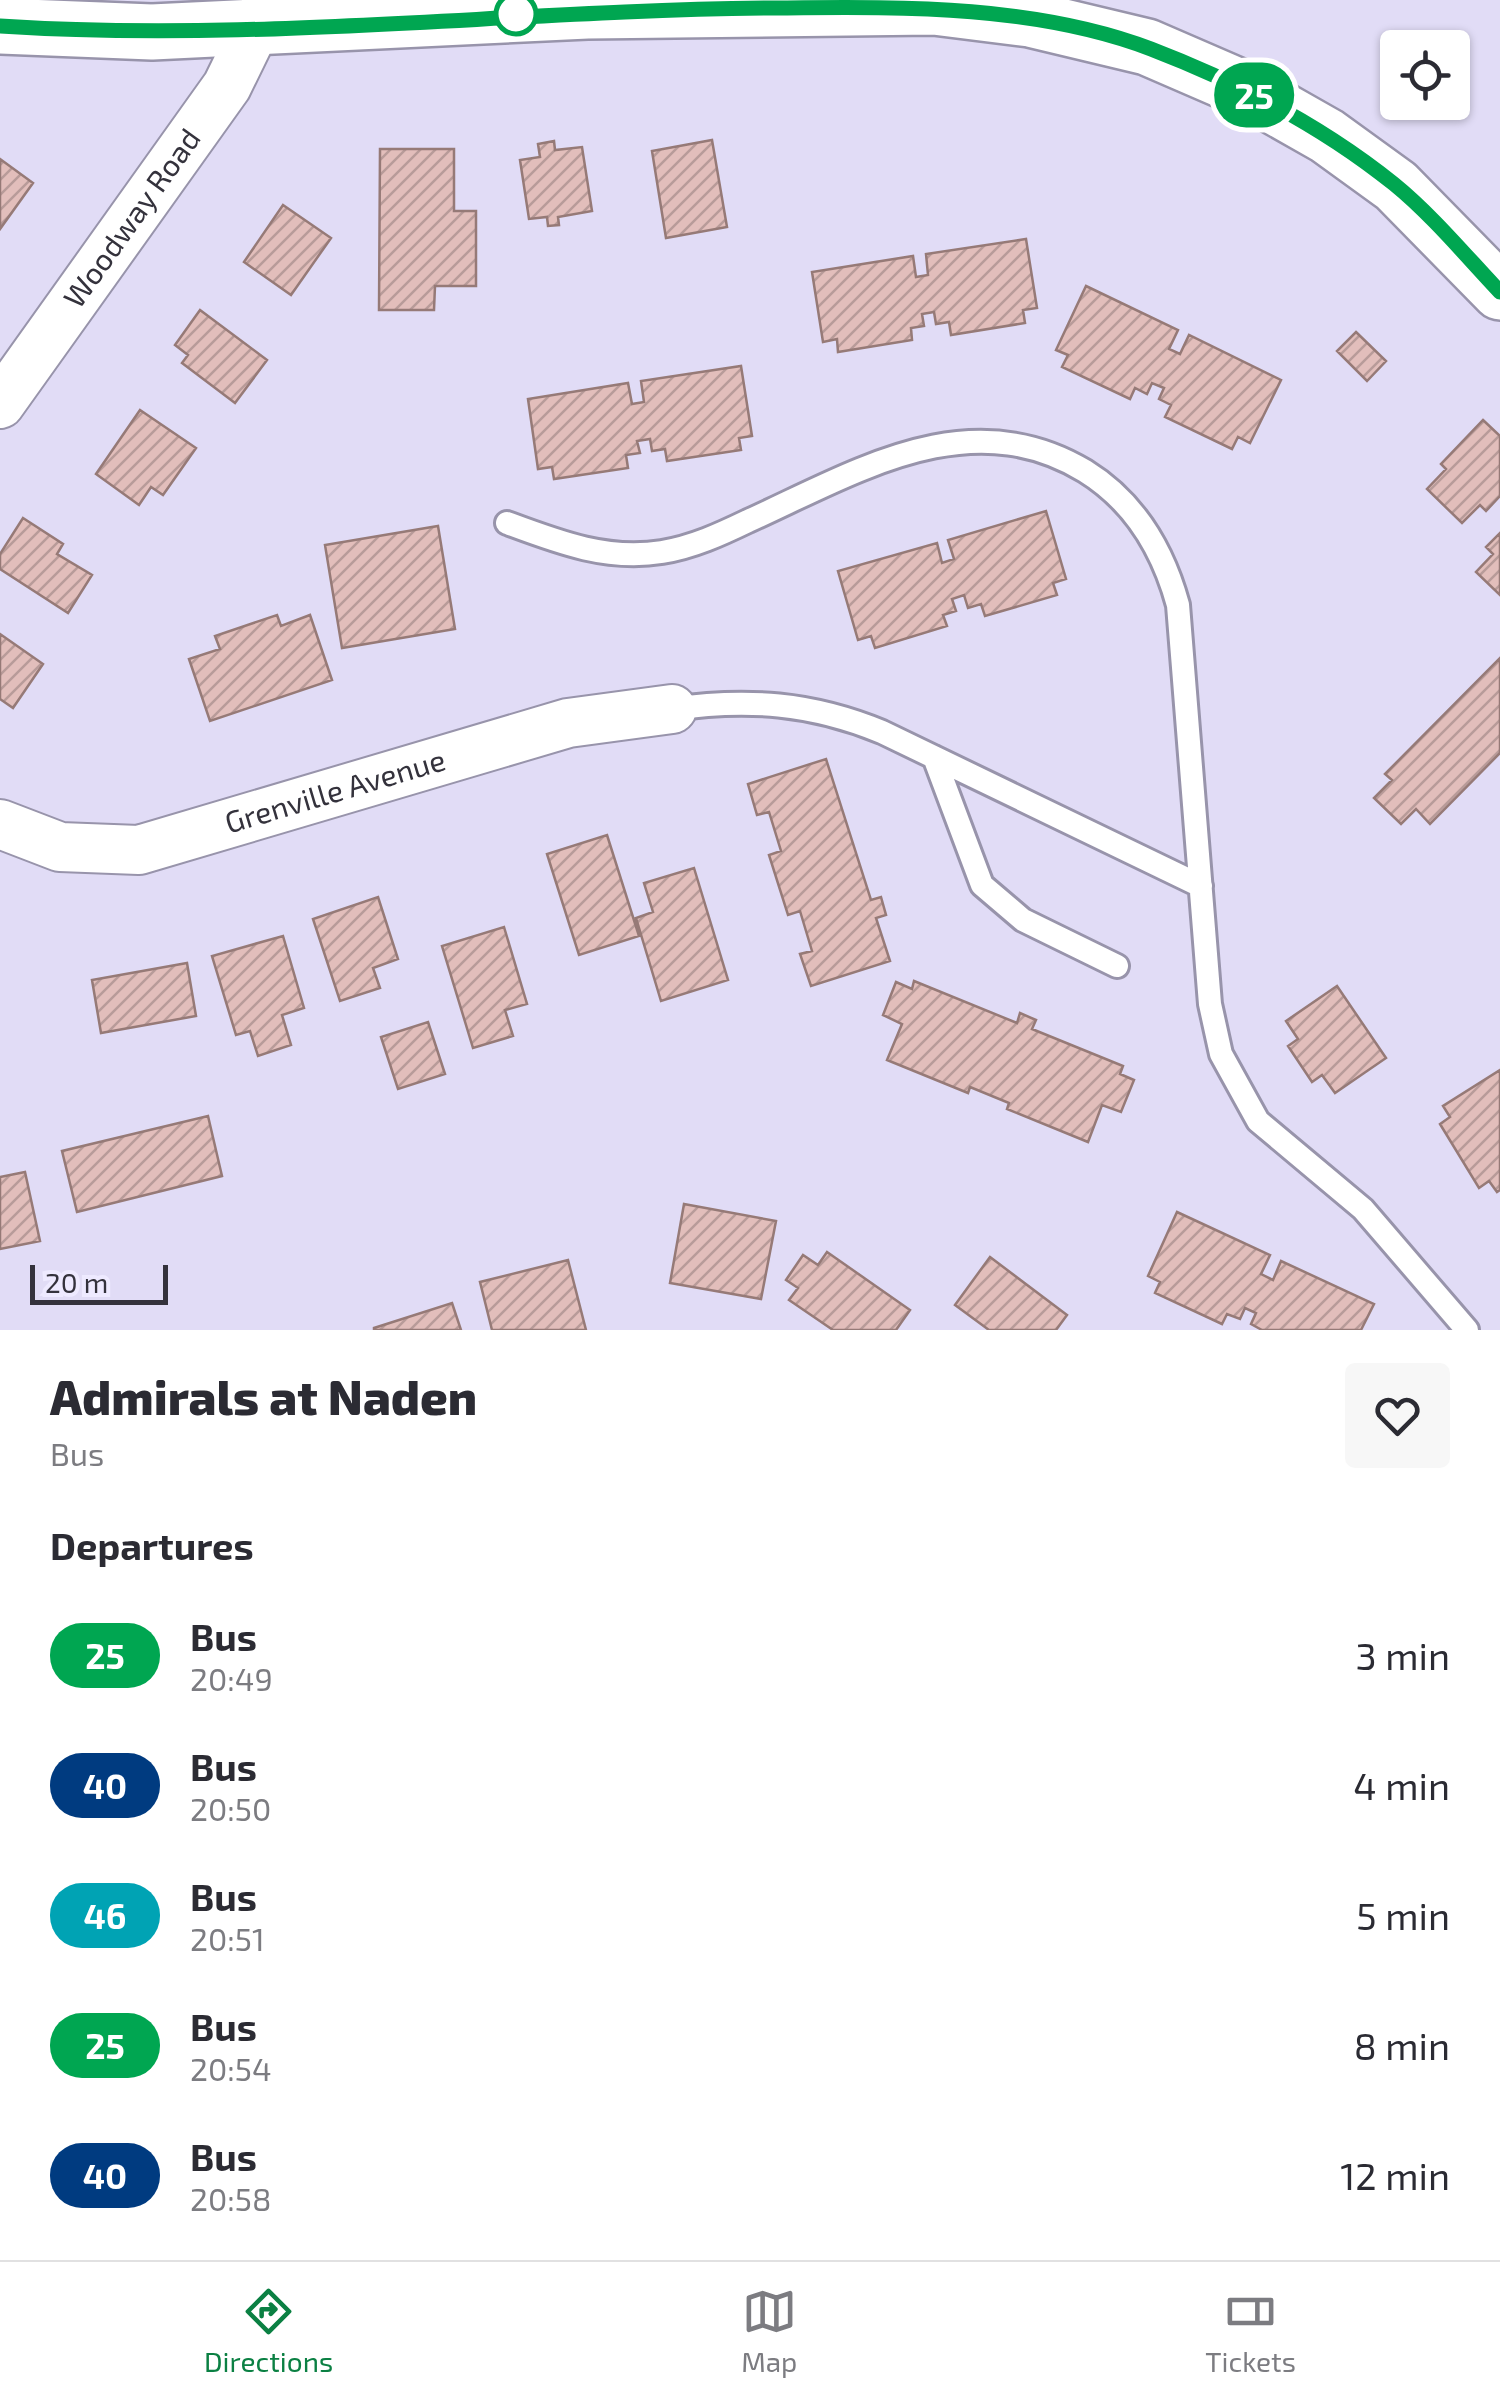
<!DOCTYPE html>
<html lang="en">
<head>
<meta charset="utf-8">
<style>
  body { margin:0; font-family:"Exo 2",sans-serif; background:#f7f7f7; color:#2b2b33; height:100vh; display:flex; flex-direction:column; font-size:38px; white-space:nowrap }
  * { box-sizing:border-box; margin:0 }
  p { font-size:32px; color:#7c7c81 }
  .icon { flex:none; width:55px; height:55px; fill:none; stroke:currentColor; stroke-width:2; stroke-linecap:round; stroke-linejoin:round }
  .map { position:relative; height:1330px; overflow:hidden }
  .side { display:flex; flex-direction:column; background:#fff; flex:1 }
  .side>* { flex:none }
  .badge { padding:0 20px; border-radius:32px; font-size:35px; line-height:65px }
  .fabs { position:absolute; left:1380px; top:30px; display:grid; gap:20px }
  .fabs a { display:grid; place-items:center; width:90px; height:90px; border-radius:10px; background:#fff; box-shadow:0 2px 8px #0004; font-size:50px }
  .scale { position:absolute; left:30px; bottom:25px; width:138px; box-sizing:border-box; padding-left:10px; border:5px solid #34323c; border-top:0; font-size:28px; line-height:35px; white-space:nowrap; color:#34323c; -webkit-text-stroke:8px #eeeaff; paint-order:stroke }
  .map>.badge { position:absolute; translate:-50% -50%; box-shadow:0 0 0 5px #fff }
  h2 { padding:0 50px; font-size:38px; line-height:90px }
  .round { display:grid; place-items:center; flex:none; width:105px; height:105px; border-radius:10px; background:#f7f7f7 }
  .head { display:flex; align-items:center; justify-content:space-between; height:170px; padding:0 50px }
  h1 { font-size:48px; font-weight:800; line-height:75px }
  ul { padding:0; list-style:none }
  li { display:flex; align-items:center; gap:30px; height:130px; padding:0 50px }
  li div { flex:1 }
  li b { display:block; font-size:38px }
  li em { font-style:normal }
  li .badge { min-width:110px; font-weight:700; text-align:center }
  .tab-bar { display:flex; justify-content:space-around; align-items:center; height:140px; border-top:2px solid #e1e1e2; background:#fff; font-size:28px; color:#7c7c81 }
  .tab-bar a { display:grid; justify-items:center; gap:5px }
  .tab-bar .current { color:#0b8043 }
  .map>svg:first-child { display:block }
  .building { fill:url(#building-hatch); stroke:#967a77; stroke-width:2.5 }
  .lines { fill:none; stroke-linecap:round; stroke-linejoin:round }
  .lane-casing { stroke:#9894ab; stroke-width:28 }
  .street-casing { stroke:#9894ab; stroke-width:52 }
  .secondary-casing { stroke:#9894ab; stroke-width:60 }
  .lane { stroke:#fff; stroke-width:22 }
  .street { stroke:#fff; stroke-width:48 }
  .secondary { stroke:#fff; stroke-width:55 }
  .line-casing { stroke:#fff; stroke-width:22 }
  .line { stroke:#00a651; stroke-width:15 }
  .stop-dot { fill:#fff; stroke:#00a651; stroke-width:5 }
  .labels { text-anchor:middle; stroke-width:8; stroke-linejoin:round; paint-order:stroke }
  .street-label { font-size:30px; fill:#34323c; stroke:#eeeaff }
</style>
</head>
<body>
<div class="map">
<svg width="1500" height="1330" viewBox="0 0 1500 1330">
  <defs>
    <pattern id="building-hatch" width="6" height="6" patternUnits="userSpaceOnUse" patternTransform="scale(2.5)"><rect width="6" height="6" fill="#e2bebb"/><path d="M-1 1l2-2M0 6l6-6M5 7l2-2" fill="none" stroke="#b89b99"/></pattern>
  </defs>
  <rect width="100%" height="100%" fill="#e1dcf6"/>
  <!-- building -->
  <path class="building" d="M712 140 727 227 666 238 652 151Z
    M554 141 555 150 582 147 592 211 558 217 559 225 548 226 547 217 529 219 520 160 540 157 538 144Z
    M380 149H454V211H476V286H435L434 310H379Z
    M0 159 33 183 0 229Z
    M283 205 331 238 291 295 244 262Z
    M1026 239 1037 308 1023 310 1025 323 951 335 949 322 936 324 934 312 922 314 924 326 911 328 912 340 838 352 837 339 823 342 812 272 913 256 916 277 928 275 926 254Z
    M1086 286 1178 330 1169 349 1180 354 1189 335 1281 380 1250 443 1238 437 1232 449 1165 417 1171 405 1159 399 1164 388 1152 383 1147 394 1135 388 1130 399 1062 367 1068 355 1056 350Z
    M200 310 267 360 235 403 182 363 188 355 175 345Z
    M1356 332 1386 361 1367 381 1337 351Z
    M741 366 752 436 739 438 741 450 667 461 665 449 652 451 650 439 637 441 640 453 626 455 628 468 554 479 552 467 538 469 528 399 628 383 632 404 644 402 641 381Z
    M140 410 196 448 163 495 151 487 139 505 96 474Z
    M1483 420 1500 436V496L1486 511 1480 505 1462 523 1427 489 1446 469 1441 464Z
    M1046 511 1066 579 1053 583 1057 595 985 616 981 604 968 608 964 595 952 599 956 611 943 615 947 626 875 648 871 636 858 640 838 571 937 543 942 563 954 559 948 540Z
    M23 518 63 544 57 554 92 575 68 613 0 569V554Z
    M438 526 455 629 342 648 325 545Z
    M1500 533V595L1476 572 1493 554 1486 547Z
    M277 615 281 626 310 615 332 680 210 721 189 659 220 649 215 636Z
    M0 634 43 664 13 708 0 699Z
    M1500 658V753L1430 824 1416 809 1401 824 1374 798 1392 780 1385 774Z
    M826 759 871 900 881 897 886 915 876 918 890 961 811 986 800 954 812 951 800 911 788 915 769 855 781 851 769 812 757 815 748 784Z
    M607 835 639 936 579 955 547 854Z
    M694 868 728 980 661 1001 636 918 653 912 644 883Z
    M378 897 398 959 373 968 380 988 340 1001 313 919Z
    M504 927 527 1004 505 1010 513 1036 473 1048 442 946Z
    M283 936 304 1008 282 1015 291 1045 258 1056 250 1031 236 1035 212 956Z
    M187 963 196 1016 101 1033 92 980Z
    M914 981 1017 1023 1020 1013 1036 1020 1032 1029 1123 1066 1120 1074 1134 1080 1121 1112 1102 1105 1088 1142 1007 1109 1009 1103 970 1087 968 1093 887 1060 902 1024 883 1015 896 982 912 989Z
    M1337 986 1386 1058 1335 1093 1322 1075 1312 1082 1288 1046 1298 1039 1286 1021Z
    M428 1022 445 1074 398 1089 381 1037Z
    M1500 1070V1190L1497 1192 1489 1181 1479 1188 1440 1124 1450 1117 1443 1106Z
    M208 1116 222 1176 77 1212 62 1151Z
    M25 1172 40 1241 0 1249V1177Z
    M684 1204 776 1221 761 1299 670 1283Z
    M1177 1212 1270 1255 1261 1274 1273 1280 1281 1261 1374 1304 1361 1330H1262L1251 1324 1256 1313 1245 1308 1240 1319 1227 1314 1222 1324 1155 1293 1160 1282 1148 1276Z
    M827 1252 910 1310 896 1330H833L789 1300 798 1288 786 1280 803 1255 818 1265Z
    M990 1257 1067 1315 1056 1330H989L955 1305Z
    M568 1260 586 1330H492L480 1282Z
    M452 1303 461 1330H374V1328Z"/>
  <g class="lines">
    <defs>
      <path id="lane" d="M507 523C558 542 607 561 662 552 693 547 721 534 748 521 856 472 969 401 1085 471 1135 502 1163 550 1178 605L1210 1004 1221 1054 1258 1121 1363 1209 1467 1330
        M672 709C747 698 812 703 882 732L1201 886
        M934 757 982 885 1023 920 1117 966"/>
      <g id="street">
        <path id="s1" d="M0 404 227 86 269 0"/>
        <path id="s2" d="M0 824 60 847 139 850 568 723 672 709"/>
      </g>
      <path id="secondary" d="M0 26 152 32 587 11 934 7 1030 19 1147 47 1244 89 1327 136 1396 186 1500 292"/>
    </defs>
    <!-- lane casing -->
    <use href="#lane" class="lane-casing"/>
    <!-- street casing -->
    <use href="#street" class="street-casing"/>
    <!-- secondary casing -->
    <use href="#secondary" class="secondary-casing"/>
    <!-- lane -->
    <use href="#lane" class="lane"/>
    <!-- street -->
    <use href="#street" class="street"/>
    <!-- secondary -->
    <use href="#secondary" class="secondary"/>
  </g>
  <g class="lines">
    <defs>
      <path id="line" d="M0 26C257 43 515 10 773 8 897 7 1033 4 1151 49 1237 82 1322 126 1394 184 1432 215 1466 256 1500 292"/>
    </defs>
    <!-- line casing -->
    <use href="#line" class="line-casing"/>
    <!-- line -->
    <use href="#line" class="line"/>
  </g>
  <!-- markers -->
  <circle class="stop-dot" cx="516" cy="14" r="20"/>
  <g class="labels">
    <!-- street labels -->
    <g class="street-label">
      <text dy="10" stroke="none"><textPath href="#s1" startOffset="228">Woodway Road</textPath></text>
      <text dy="10" stroke="none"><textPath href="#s2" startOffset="348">Grenville Avenue</textPath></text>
    </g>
  </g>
</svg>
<div class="fabs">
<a><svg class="icon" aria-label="locate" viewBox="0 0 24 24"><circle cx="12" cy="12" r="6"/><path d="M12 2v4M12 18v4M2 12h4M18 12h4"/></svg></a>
</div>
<div class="scale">20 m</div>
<b class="badge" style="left:1254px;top:95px;background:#00a651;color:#fff">25</b>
</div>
<section class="side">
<div class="head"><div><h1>Admirals at Naden</h1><p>Bus</p></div><a class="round"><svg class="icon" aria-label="heart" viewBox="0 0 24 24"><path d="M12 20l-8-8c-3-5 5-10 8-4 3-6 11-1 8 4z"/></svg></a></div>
<h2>Departures</h2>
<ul>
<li><span class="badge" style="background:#00a651;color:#fff">25</span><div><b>Bus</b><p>20:49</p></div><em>3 min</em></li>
<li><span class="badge" style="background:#003b80;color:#fff">40</span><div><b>Bus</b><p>20:50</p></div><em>4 min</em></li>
<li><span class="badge" style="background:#00a3b4;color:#fff">46</span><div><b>Bus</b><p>20:51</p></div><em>5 min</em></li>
<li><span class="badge" style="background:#00a651;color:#fff">25</span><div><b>Bus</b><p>20:54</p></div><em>8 min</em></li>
<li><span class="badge" style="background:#003b80;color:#fff">40</span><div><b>Bus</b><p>20:58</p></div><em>12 min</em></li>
</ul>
</section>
<nav class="tab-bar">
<a class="current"><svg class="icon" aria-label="directions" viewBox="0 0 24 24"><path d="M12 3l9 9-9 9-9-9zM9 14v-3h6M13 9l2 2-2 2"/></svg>Directions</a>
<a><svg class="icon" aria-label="map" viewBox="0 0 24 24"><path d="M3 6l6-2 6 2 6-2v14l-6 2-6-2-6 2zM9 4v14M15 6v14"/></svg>Map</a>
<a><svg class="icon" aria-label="tickets" viewBox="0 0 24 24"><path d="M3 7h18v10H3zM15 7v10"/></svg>Tickets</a>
</nav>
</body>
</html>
